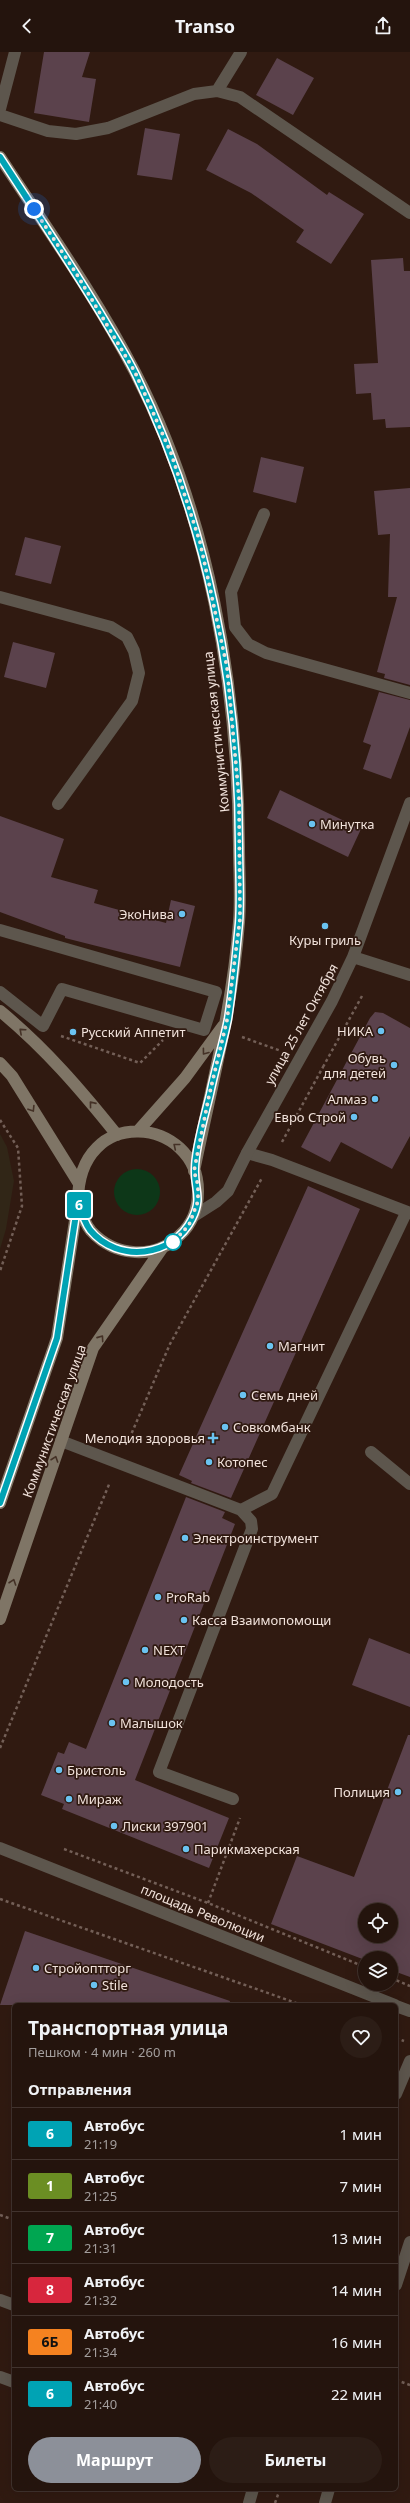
<!DOCTYPE html>
<html lang="ru">
<head>
<meta charset="utf-8">
<style>
  body { margin:0; font-family:"Noto Sans",sans-serif; background:#2c1d16; color:#f1f3f6; height:100vh; display:flex; flex-direction:column; font-size:15px; white-space:nowrap }
  * { box-sizing:border-box; margin:0 }
  p { font-size:13px; color:#a39e9d }
  .icon { flex:none; width:22px; height:22px; fill:none; stroke:currentColor; stroke-width:2; stroke-linecap:round; stroke-linejoin:round }
  .map { position:relative; flex:1; overflow:hidden }
  .panel { position:absolute; left:12px; top:1951px; width:386px; height:488px; display:flex; flex-direction:column; background:#24140d; border-radius:6px; box-shadow:0 4px 16px #0002,0 0 0 1px #41332e }
  .panel>* { flex:none }
  .badge { padding:0 8px; border-radius:3px; font-size:14px; line-height:26px }
  .controls { position:absolute; left:358px; top:1851px; display:grid; gap:8px }
  .controls a { display:grid; place-items:center; width:40px; height:40px; border-radius:50%; background:#24140d; box-shadow:0 4px 16px #0002,0 0 0 1px #41332e; font-size:20px }
  .you { position:absolute; width:20px; height:20px; margin:-10px; border:3px solid #fff; border-radius:50%; background:#1a73e8; box-shadow:0 0 0 6px #1a73e833 }
  .map>.badge { position:absolute; translate:-50% -50%; box-shadow:0 0 0 2px #fff }
  h2 { padding:0 16px; font-size:15px; line-height:36px }
  .round { display:grid; place-items:center; flex:none; width:42px; height:42px; border-radius:21px; background:#2c1d16 }
  .summary { display:flex; align-items:center; justify-content:space-between; height:68px; padding:0 16px }
  h1 { font-size:19px; font-weight:700; line-height:30px }
  .action { display:flex; gap:8px; margin-top:auto; padding:8px 16px }
  .action a { flex:1; height:46px; border-radius:24px; background:#8c9099; color:#fff; font-size:16px; font-weight:700; line-height:46px; text-align:center }
  .action a+a { background:#2c1d16; color:#f1f3f6 }
  ul { padding:0; list-style:none }
  li { display:flex; align-items:center; gap:12px; height:52px; padding:0 16px; border-top:1px solid #41332e }
  li div { flex:1 }
  li b { display:block; font-size:15px }
  li em { font-style:normal }
  li .badge { min-width:44px; font-weight:700; text-align:center }
  header { display:flex; justify-content:space-between; align-items:center; height:52px; padding:0 16px; background:#24140d; font-size:18px; font-weight:700 }
  .map>svg:first-child { display:block }
  .commercial { fill:#312617 }
  .green { fill:#0d3718 }
  .building { fill:#5b424c; fill-rule:evenodd }
  .lines { fill:none; stroke-linecap:round; stroke-linejoin:round }
  .path { stroke:#735f57; stroke-width:2.5; stroke-dasharray:3 3; stroke-linecap:butt }
  .lane { stroke:#5d564d; stroke-width:12 }
  .street { stroke:#5d564d; stroke-width:12 }
  .secondary { stroke:#7f7566; stroke-width:12 }
  .oneway { stroke:#443126 }
  .line-casing { stroke:#fff; stroke-width:9 }
  .line { stroke:#00a3b4; stroke-width:6 }
  .walk { stroke:#f1e2db; stroke-width:4; stroke-dasharray:0 7.2 }
  .poi-dot { fill:#6ac3f1; stroke:#301a11; stroke-width:1.5 }
  .stop-dot { fill:#fff; stroke:#00a3b4; stroke-width:2 }
  .labels { text-anchor:middle; stroke-width:3.5; stroke-linejoin:round; paint-order:stroke }
  .street-label { font-size:13px; fill:#f1e2db; stroke:#301a11 }
  .poi-label { font-size:13px; fill:#f1e2db; stroke:#301a11; text-anchor:start }
</style>
</head>
<body>
<header><svg class="icon" aria-label="back" viewBox="0 0 24 24"><path d="M15 5l-7 7 7 7"/></svg>Transo<svg class="icon" aria-label="share" viewBox="0 0 24 24"><path d="M12 15V3M7 8l5-5 5 5M5 13v7h14v-7"/></svg></header>
<div class="map">
<svg width="410" height="2451" viewBox="0 0 410 2451">
  <rect width="100%" height="100%" fill="#301a11"/>
  <!-- commercial -->
  <path class="commercial" d="M0 1082 7 1095 14 1129 6 1177 0 1197Z"/>
  <!-- green -->
  <path class="green" d="M114 1140a23 23 0 1 1 46 0a23 23 0 1 1-46 0Z"/>
  <!-- building -->
  <path class="building" d="M44 0H90L82 25 96 27 89 70 34 61Z
    M277 6 314 26 293 63 256 43Z
    M145 76 180 82 172 128 137 123Z
    M228 77 257 92 327 143 329 140 364 162 331 212 296 190 304 178 251 141 206 118Z
    M403 206 404 219H410V375L386 376 385 367 373 368 371 341 356 342 354 312 378 311 371 208Z
    M261 405 304 415 296 451 253 440Z
    M410 436V633L384 626 385 622 377 620 397 545H388L390 482 378 483 374 439Z
    M25 485 61 494 51 532 15 523Z
    M13 590 55 601 46 636 4 625Z
    M379 640 410 648V675L391 727 363 717 371 693 363 690Z
    M280 738 361 777 348 805 267 766Z
    M0 764 64 787 51 825 98 838 94 851 166 871 171 848 195 854 180 915 65 886V884L0 860Z
    M375 960 383 961 410 976V1084L392 1117 341 1090 330 1110 301 1095 370 966Z
    M308 1134 360 1157 231 1446 191 1431 192 1429 179 1423Z
    M186 1445 225 1460 222 1466 235 1472 135 1728 229 1766 209 1816 62 1757 64 1752 41 1743 58 1700 64 1702 69 1690 86 1697Z
    M369 1586 410 1602V1655L352 1633Z
    M408 1683H410V1925L391 1918V1906H365V1908L271 1872 297 1804 354 1825ZM365 1858H391V1884H365Z
    M25 1879 230 1949 229 1953H0Z"/>
  <g class="lines">
    <!-- path -->
    <path class="path" d="M61 984 140 1011 163 988
      M242 985 281 999
      M323 1015 362 944
      M0 1068 18 1096 22 1154 0 1219
      M282 1090 323 1015
      M127 1392 170 1292 262 1126
      M0 1696 110 1430
      M64 1797 208 1851 365 1915
      M0 1847 302 1953
      M208 1851 240 1766
      M391 1926 410 1934
      M396 1986 404 1989
      M0 2163 14 2168
      M396 2328 410 2333
      M275 2451 280 2437"/>
    <!-- lane -->
    <path class="lane" d="M0 878 216 940 204 978 62 937 43 974 0 940
      M247 1101 272 1108 410 1161
      M61 1389 241 1458 251 1469 252 1477 159 1720 233 1747
      M241 1458 272 1442 406 1161
      M0 2248 14 2253
      M0 2325 14 2330"/>
    <!-- street -->
    <path class="street" d="M217 39 241 0
      M0 57 15 0
      M0 63 48 79 76 82 108 76 194 42 217 39 240 45 410 161
      M264 462 231 540 235 575 248 592 266 601 410 641
      M0 545 111 575 127 585 134 599 139 621 132 649 58 752
      M353 905 410 923
      M194 1164 216 1150 228 1139 247 1101 332 949 353 905 410 751
      M371 1400 410 1432
      M0 1796 395 1953
      M396 1954 410 1959
      M396 2042 410 2009
      M396 2233 410 2190
      M249 2451 253 2437
      M325 2451 329 2437"/>
    <!-- secondary -->
    <path class="secondary" d="M0 105C46 175 96 245 135 320 209 463 238 634 239 794 239 819 241 845 239 870 233 954 211 1036 194 1119
      M0 959C45 996 81 1038 117 1083
      M0 1011 12 1024 78 1130
      M138 1079 185 1026 223 974
      M0 1451 57 1286 78 1149C78 1051 199 1065 198 1140 198 1156 192 1172 180 1183 155 1208 115 1205 91 1179 84 1171 81 1159 78 1149
      M0 1567 93 1296 163 1195"/>
  </g>
  <!-- one-way arrows -->
  <defs><path id="oneway-chevron" d="M-2-3.5L2.5 0L-2 3.5" fill="none" stroke-width="1.6" stroke-linecap="round" stroke-linejoin="round"/></defs>
  <g class="oneway">
    <use href="#oneway-chevron" transform="translate(22 979) rotate(-138)"/>
    <use href="#oneway-chevron" transform="translate(205 1000) rotate(127)"/>
    <use href="#oneway-chevron" transform="translate(92 1052) rotate(-129)"/>
    <use href="#oneway-chevron" transform="translate(32 1057) rotate(58)"/>
    <use href="#oneway-chevron" transform="translate(176 1094) rotate(-141)"/>
    <use href="#oneway-chevron" transform="translate(101 1286) rotate(-55)"/>
    <use href="#oneway-chevron" transform="translate(55 1407) rotate(-71)"/>
    <use href="#oneway-chevron" transform="translate(13 1530) rotate(-71)"/>
  </g>
  <g class="lines">
    <defs>
      <path id="line" d="M0 105C35 159 71 212 104 267 115 286 127 304 136 323 207 469 239 632 239 794 239 820 241 846 239 871 236 903 233 935 228 967 223 992 215 1017 210 1042 205 1063 195 1096 195 1117 194 1137 203 1145 192 1167 173 1205 118 1212 90 1178 84 1170 81 1159 78 1149L57 1286 0 1451"/>
    </defs>
    <!-- line casing -->
    <use href="#line" class="line-casing"/>
    <!-- line -->
    <use href="#line" class="line"/>
    <!-- walk -->
    <path class="walk" d="M34 157 76 221 135 320 171 401 200 490 227 615 239 746 240 867 227 968 209 1044 194 1119 198 1133V1149L189 1173 173 1190"/>
  </g>
  <!-- markers -->
  <g class="poi-dot">
    <circle cx="312" cy="772" r="4"/>
    <circle cx="182" cy="862" r="4"/>
    <circle cx="325" cy="874" r="4"/>
    <circle cx="381" cy="979" r="4"/>
    <circle cx="73" cy="980" r="4"/>
    <circle cx="394" cy="1013" r="4"/>
    <circle cx="375" cy="1047" r="4"/>
    <circle cx="354" cy="1065" r="4"/>
    <circle cx="270" cy="1294" r="4"/>
    <circle cx="243" cy="1343" r="4"/>
    <circle cx="225" cy="1375" r="4"/>
    <path d="M211 1380h4v4h4v4h-4v4h-4v-4h-4v-4h4z"/>
    <circle cx="209" cy="1410" r="4"/>
    <circle cx="185" cy="1486" r="4"/>
    <circle cx="158" cy="1545" r="4"/>
    <circle cx="184" cy="1568" r="4"/>
    <circle cx="145" cy="1598" r="4"/>
    <circle cx="126" cy="1630" r="4"/>
    <circle cx="112" cy="1671" r="4"/>
    <circle cx="59" cy="1718" r="4"/>
    <circle cx="398" cy="1740" r="4"/>
    <circle cx="69" cy="1747" r="4"/>
    <circle cx="114" cy="1774" r="4"/>
    <circle cx="186" cy="1797" r="4"/>
    <circle cx="36" cy="1916" r="4"/>
    <circle cx="94" cy="1933" r="4"/>
  </g>
  <circle class="stop-dot" cx="173" cy="1190" r="8"/>
  <g class="labels">
    <!-- street labels -->
    <g class="street-label">
      <text transform="translate(216 680) rotate(-96)" y="5">Коммунистическая улица</text>
      <text transform="translate(301 972) rotate(-61)" y="5">улица 25 лет Октября</text>
      <text transform="translate(54 1369) rotate(-70)" y="5">Коммунистическая улица</text>
      <text transform="translate(203 1861) rotate(22)" y="5">площадь Революции</text>
    </g>
    <!-- poi labels -->
    <g class="poi-label">
      <text x="320" y="777">Минутка</text>
      <text x="174" y="867" text-anchor="end">ЭкоНива</text>
      <text x="325" y="893" text-anchor="middle">Куры гриль</text>
      <text x="373" y="984" text-anchor="end">НИКА</text>
      <text x="81" y="985">Русский Аппетит</text>
      <text x="386" y="1011" text-anchor="end">Обувь<tspan x="386" dy="15">для детей</tspan></text>
      <text x="367" y="1052" text-anchor="end">Алмаз</text>
      <text x="346" y="1070" text-anchor="end">Евро Строй</text>
      <text x="278" y="1299">Магнит</text>
      <text x="251" y="1348">Семь дней</text>
      <text x="233" y="1380">Совкомбанк</text>
      <text x="205" y="1391" text-anchor="end">Мелодия здоровья</text>
      <text x="217" y="1415">Котопес</text>
      <text x="193" y="1491">Электроинструмент</text>
      <text x="166" y="1550">ProRab</text>
      <text x="192" y="1573">Касса Взаимопомощи</text>
      <text x="153" y="1603">NEXT</text>
      <text x="134" y="1635">Молодость</text>
      <text x="120" y="1676">Малышок</text>
      <text x="67" y="1723">Бристоль</text>
      <text x="390" y="1745" text-anchor="end">Полиция</text>
      <text x="77" y="1752">Мираж</text>
      <text x="122" y="1779">Лиски 397901</text>
      <text x="194" y="1802">Парикмахерская</text>
      <text x="44" y="1921">Стройоптторг</text>
      <text x="102" y="1938">Stile</text>
    </g>
  </g>
</svg>
<div class="controls">
<a><svg class="icon" aria-label="locate" viewBox="0 0 24 24"><circle cx="12" cy="12" r="6"/><path d="M12 2v4M12 18v4M2 12h4M18 12h4"/></svg></a>
<a><svg class="icon" aria-label="layers" viewBox="0 0 24 24"><path d="M12 4l9 5-9 5-9-5zM3 14l9 5 9-5"/></svg></a>
</div>
<div class="you" style="left:34px;top:157px"></div>
<b class="badge" style="left:79px;top:1153px;background:#00a3b4;color:#fff">6</b>
<section class="panel">
<div class="summary"><div><h1>Транспортная улица</h1><p>Пешком · 4 мин · 260 m</p></div><a class="round"><svg class="icon" aria-label="heart" viewBox="0 0 24 24"><path d="M12 20l-8-8c-3-5 5-10 8-4 3-6 11-1 8 4z"/></svg></a></div>
<h2>Отправления</h2>
<ul>
<li><span class="badge" style="background:#00a3b4;color:#fff">6</span><div><b>Автобус</b><p>21:19</p></div><em>1 мин</em></li>
<li><span class="badge" style="background:#6b8e23;color:#fff">1</span><div><b>Автобус</b><p>21:25</p></div><em>7 мин</em></li>
<li><span class="badge" style="background:#00a651;color:#fff">7</span><div><b>Автобус</b><p>21:31</p></div><em>13 мин</em></li>
<li><span class="badge" style="background:#d7263d;color:#fff">8</span><div><b>Автобус</b><p>21:32</p></div><em>14 мин</em></li>
<li><span class="badge" style="background:#f58220;color:#111">6Б</span><div><b>Автобус</b><p>21:34</p></div><em>16 мин</em></li>
<li><span class="badge" style="background:#00a3b4;color:#fff">6</span><div><b>Автобус</b><p>21:40</p></div><em>22 мин</em></li>
</ul>
<div class="action"><a>Маршрут</a><a>Билеты</a></div>
</section>
</div>
</body>
</html>
